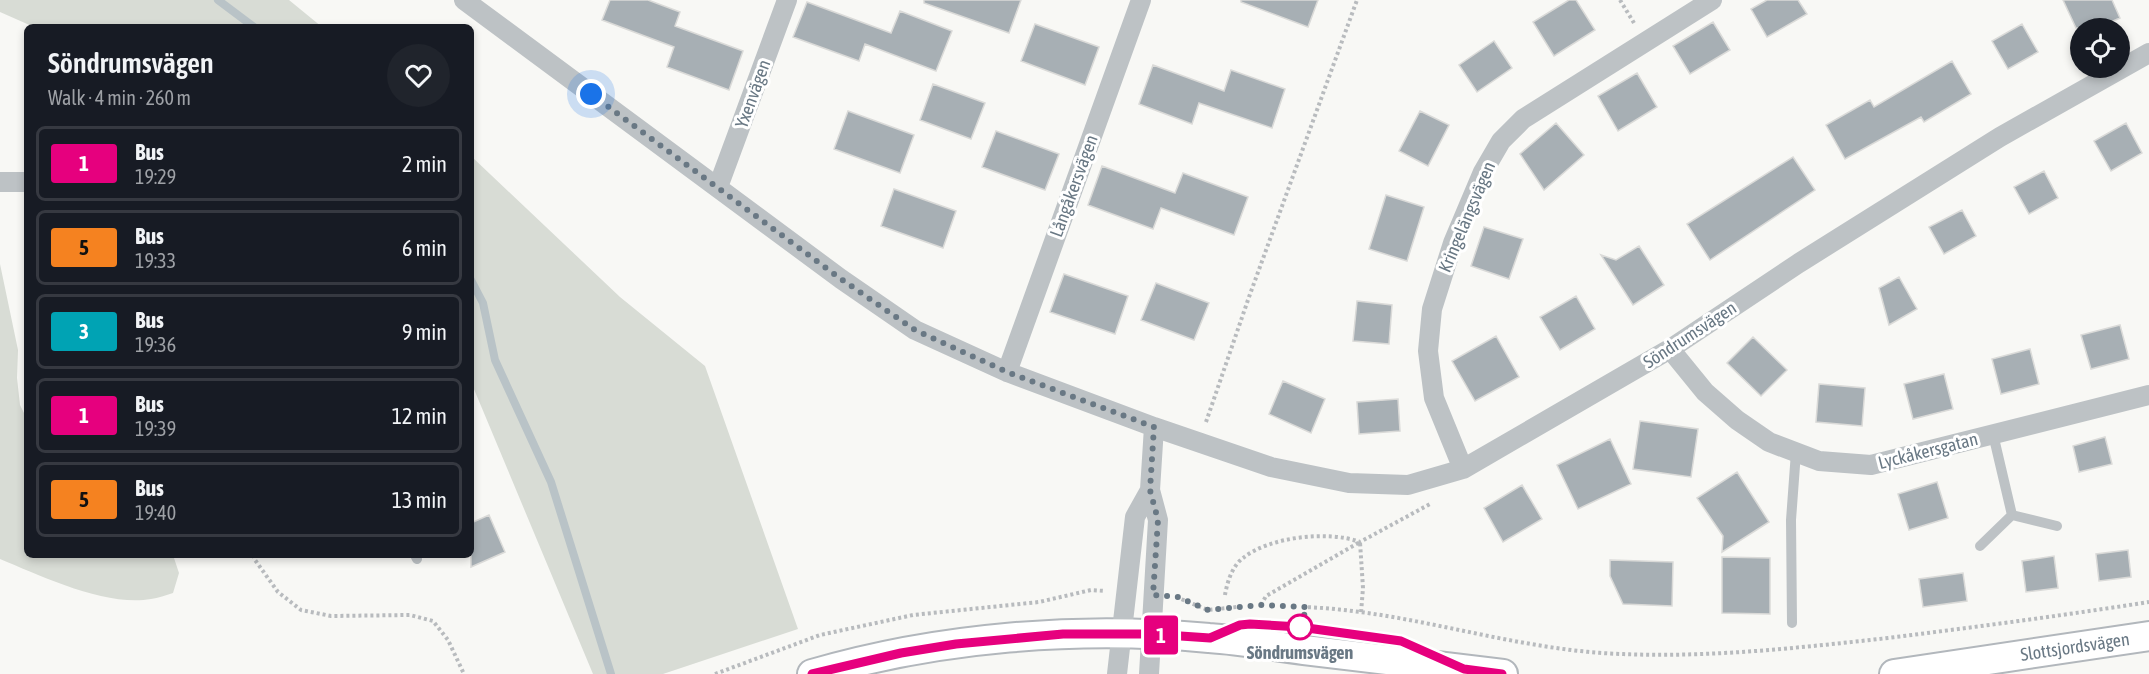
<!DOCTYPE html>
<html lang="en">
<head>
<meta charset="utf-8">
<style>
  body { margin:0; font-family:"Asap Condensed",sans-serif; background:#20242c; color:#f1f3f6; height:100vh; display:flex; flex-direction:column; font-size:22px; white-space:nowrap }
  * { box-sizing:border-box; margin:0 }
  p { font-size:20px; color:#9ea1a6 }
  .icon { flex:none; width:33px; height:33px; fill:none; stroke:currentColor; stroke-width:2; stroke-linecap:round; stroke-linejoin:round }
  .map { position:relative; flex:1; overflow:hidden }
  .side { position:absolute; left:24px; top:24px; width:450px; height:534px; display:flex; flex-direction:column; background:#171b24; border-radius:9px; box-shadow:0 3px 9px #0003 }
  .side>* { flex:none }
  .badge { padding:0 12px; border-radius:4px; font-size:21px; line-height:39px }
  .tools { position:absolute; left:2070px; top:18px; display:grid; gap:12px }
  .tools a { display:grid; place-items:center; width:60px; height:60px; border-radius:50%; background:#171b24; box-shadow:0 3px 9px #0003; font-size:30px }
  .you { position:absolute; width:30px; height:30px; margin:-15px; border:4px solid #fff; border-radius:50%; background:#1a73e8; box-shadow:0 0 0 9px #1a73e833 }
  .map>.badge { position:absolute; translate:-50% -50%; box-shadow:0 0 0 3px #fff }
  .round { display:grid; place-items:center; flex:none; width:63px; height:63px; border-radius:32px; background:#20242c }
  .overview { display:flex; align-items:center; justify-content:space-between; height:102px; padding:0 24px }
  h1 { font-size:28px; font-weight:600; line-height:45px }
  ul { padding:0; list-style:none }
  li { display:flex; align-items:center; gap:18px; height:75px; margin:0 12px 9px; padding:0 12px; border:3px solid #363941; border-radius:9px }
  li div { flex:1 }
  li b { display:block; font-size:22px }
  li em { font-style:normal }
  li .badge { min-width:66px; font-weight:700; text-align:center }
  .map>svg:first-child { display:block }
  .green { fill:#d8dcd5 }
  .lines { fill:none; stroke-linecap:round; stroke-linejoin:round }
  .stream { stroke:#b9c3c7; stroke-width:8 }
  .building { fill:#a7afb4; stroke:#dadad8; stroke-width:1.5 }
  .secondary-casing { stroke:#b2b7bc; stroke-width:32 }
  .path { stroke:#b8bbbe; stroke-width:4; stroke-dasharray:3 3; stroke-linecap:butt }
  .lane { stroke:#bdc2c5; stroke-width:10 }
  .street { stroke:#bdc2c5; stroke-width:20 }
  .secondary { stroke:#fff; stroke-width:28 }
  .line-casing { stroke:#fff; stroke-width:14 }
  .line { stroke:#e6007e; stroke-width:9 }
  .walk { stroke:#697884; stroke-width:6; stroke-dasharray:0 10.8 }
  .stop-dot { fill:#fff; stroke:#e6007e; stroke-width:3 }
  .labels { text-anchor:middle; stroke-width:6; stroke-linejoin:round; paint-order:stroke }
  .street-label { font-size:18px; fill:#697884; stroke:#fff }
  .stop-label { font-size:18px; font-weight:bold; fill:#697884; stroke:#fff }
</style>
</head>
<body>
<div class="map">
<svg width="2149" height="674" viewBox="0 0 2149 674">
  <rect width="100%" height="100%" fill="#f8f8f5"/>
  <!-- green -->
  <path class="green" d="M0 0H289L322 27H34L0 12Z
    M471 156 620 297 705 366 798 629 663 674H593L471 382Z
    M0 264 18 350 17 378 20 405 27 419V555H173L179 573 173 593C166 595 158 598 151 599 106 607 41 576 0 559Z"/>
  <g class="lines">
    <!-- stream -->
    <path class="stream" d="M218 0 254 27
      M471 280 483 303 495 360 551 482 611 674"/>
  </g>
  <!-- building -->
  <path class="building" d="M610 0H648L680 12 675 26 743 51 729 90 667 67 674 47 602 20Z
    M924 0H1021L1009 33 924 3Z
    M1241 0H1318L1308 27 1241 2Z
    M1569 0H1576L1595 30 1554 56 1533 22Z
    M1767 0H1798L1807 14 1767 37 1751 9Z
    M2063 0H2112L2120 18 2097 28H2076Z
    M807 2 891 33 900 11 952 31 936 71 865 44 859 61 793 37Z
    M1713 22 1730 50 1690 74 1673 46Z
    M1035 24 1099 47 1085 85 1021 61Z
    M2022 24 2038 52 2008 69 1992 41Z
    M1494 41 1512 68 1477 92 1459 65Z
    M1952 61 1971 94 1924 122 1921 117 1845 159 1826 125 1870 100 1874 107Z
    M1153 65 1224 91 1231 70 1285 89 1272 128 1199 103 1192 124 1139 104Z
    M1637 73 1657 107 1618 131 1598 96Z
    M933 84 985 103 971 139 920 120Z
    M848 111 914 135 900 173 834 149Z
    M1420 111 1449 125 1428 166 1399 151Z
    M1556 123 1584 155 1544 190 1520 154Z
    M2126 123 2142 153 2111 171 2094 141Z
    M996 131 1059 154 1045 190 982 167Z
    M1793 157 1815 190 1710 260 1687 224Z
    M1102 166 1175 193 1183 173 1248 197 1234 235 1161 208 1153 229 1088 205Z
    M2044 171 2058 198 2029 214 2014 187Z
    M894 189 956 211 943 248 881 226Z
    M1386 195 1424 207 1407 261 1369 249Z
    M1962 210 1976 236 1944 254 1929 227Z
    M1484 227 1523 239 1509 279 1471 266Z
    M1639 246 1664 285 1633 305 1601 255 1616 260Z
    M1064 274 1128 296 1115 334 1050 312Z
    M1899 277 1917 309 1889 325 1879 288Z
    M1156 283 1209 303 1194 340 1141 320Z
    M1576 296 1595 329 1560 350 1540 317Z
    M1357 301 1392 305 1389 344 1353 341Z
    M2120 325 2129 359 2091 369 2081 335Z
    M1496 336 1519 377 1475 401 1452 361Z
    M1753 337 1787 370 1761 396 1727 363Z
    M2030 349 2039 384 2001 394 1992 359Z
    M1944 374 1953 409 1913 419 1904 384Z
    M1283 381 1325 399 1311 433 1269 414Z
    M1819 384 1865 388 1862 426 1816 422Z
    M1398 399 1400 431 1359 434 1357 402Z
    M1640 421 1698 429 1691 477 1633 469Z
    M2105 437 2112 464 2079 472 2073 446Z
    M1610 439 1631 484 1578 509 1557 465Z
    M1737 472 1769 522 1722 552 1723 536 1697 498Z
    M1937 482 1948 518 1909 530 1898 494Z
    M1522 485 1542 519 1503 542 1484 508Z
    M489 515 505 552 471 567V523Z
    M2128 550 2131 577 2099 581 2096 554Z
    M2054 556 2058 588 2026 592 2022 561Z
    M1722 557 1770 558V614L1722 613Z
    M1610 560 1673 562 1672 606 1623 604 1610 576Z
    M1963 573 1967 601 1923 607 1919 579Z"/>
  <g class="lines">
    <defs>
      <g id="secondary">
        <path d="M812 674C939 637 1077 626 1209 638 1241 640 1272 646 1304 650 1370 658 1436 666 1503 674"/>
        <path id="s1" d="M1894 674 2149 636"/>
      </g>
    </defs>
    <!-- secondary casing -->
    <use href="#secondary" class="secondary-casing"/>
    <!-- path -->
    <path class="path" d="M1620 0 1634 23
      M1206 422 1249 297 1357 0
      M253 555 255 560 278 592 301 610 331 616 410 615 433 621 448 640 464 674
      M1225 595C1227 583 1232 566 1243 558 1269 537 1328 530 1360 542L1430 504
      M1176 597 1208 610 1237 607
      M1261 605 1266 596 1360 542 1363 588 1361 613
      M1302 607C1403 610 1501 646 1602 653 1695 659 1788 649 1879 639 1969 628 2059 616 2149 602
      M715 674 820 635 913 615 1039 602 1091 590 1105 591"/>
    <!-- lane -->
    <path class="lane" d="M1993 434 2012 515 2057 526
      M1980 546 2012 515
      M415 555 417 559
      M1792 623 1791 520 1796 452
      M1224 632 1250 624 1300 627 1401 641 1434 655"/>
    <!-- street -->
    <path class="street" d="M464 0 841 279 915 330 1007 372 1154 427
      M0 182H27
      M718 187 787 0
      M1670 349 1705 392 1737 420 1769 442 1819 461 1871 465 2149 395
      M1007 372 1141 0
      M1463 469 1434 398 1428 351 1432 309 1453 243 1483 172 1501 141 1523 119 1712 0
      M1117 674 1135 517 1150 490
      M1149 674 1158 520 1150 490 1154 427 1271 467 1349 483 1408 485 1463 469 1670 349 1799 263 2000 137 2149 53"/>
    <!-- secondary -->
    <use href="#secondary" class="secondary"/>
  </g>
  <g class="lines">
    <defs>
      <path id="line" d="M812 674 901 653 956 644 1063 634H1151L1210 638 1240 625 1250 624 1300 627 1401 641 1464 669 1502 674"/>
    </defs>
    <!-- line casing -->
    <use href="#line" class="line-casing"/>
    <!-- line -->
    <use href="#line" class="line"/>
    <!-- walk -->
    <path class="walk" d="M591 94 841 279 915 330 1007 372 1154 427 1150 490 1158 520 1153 595 1178 597 1208 610 1261 605 1307 607 1300 627"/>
  </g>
  <!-- markers -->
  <circle class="stop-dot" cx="1300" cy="627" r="12"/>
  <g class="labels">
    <!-- street labels -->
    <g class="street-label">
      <text transform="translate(753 94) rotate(-70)" y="6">Yxenvägen</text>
      <text transform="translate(1074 186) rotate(-70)" y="6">Långåkersvägen</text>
      <text transform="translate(1467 217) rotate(-67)" y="6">Kringelängsvägen</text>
      <text transform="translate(1690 335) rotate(-33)" y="6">Söndrumsvägen</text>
      <text transform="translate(1928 451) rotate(-14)" y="6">Lyckåkersgatan</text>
      <text dy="6" stroke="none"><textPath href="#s1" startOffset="183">Slottsjordsvägen</textPath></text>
    </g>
    <!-- stop labels -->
    <g class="stop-label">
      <text x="1300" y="659">Söndrumsvägen</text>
    </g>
  </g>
</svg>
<div class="tools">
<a><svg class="icon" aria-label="locate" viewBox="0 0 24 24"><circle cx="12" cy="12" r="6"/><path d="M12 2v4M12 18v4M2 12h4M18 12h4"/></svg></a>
</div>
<div class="you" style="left:591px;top:94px"></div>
<b class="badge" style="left:1161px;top:635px;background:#e6007e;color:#fff">1</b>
<section class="side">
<div class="overview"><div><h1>Söndrumsvägen</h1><p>Walk · 4 min · 260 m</p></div><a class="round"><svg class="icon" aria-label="heart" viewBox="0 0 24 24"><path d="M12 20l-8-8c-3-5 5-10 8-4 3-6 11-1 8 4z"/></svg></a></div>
<ul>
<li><span class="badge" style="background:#e6007e;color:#fff">1</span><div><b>Bus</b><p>19:29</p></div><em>2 min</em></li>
<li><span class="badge" style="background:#f58220;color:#111">5</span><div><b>Bus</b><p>19:33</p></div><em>6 min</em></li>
<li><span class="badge" style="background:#00a3b4;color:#fff">3</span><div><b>Bus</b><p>19:36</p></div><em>9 min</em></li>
<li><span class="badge" style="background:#e6007e;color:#fff">1</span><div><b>Bus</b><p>19:39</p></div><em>12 min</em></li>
<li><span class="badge" style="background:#f58220;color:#111">5</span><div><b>Bus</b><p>19:40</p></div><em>13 min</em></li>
</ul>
</section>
</div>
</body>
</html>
